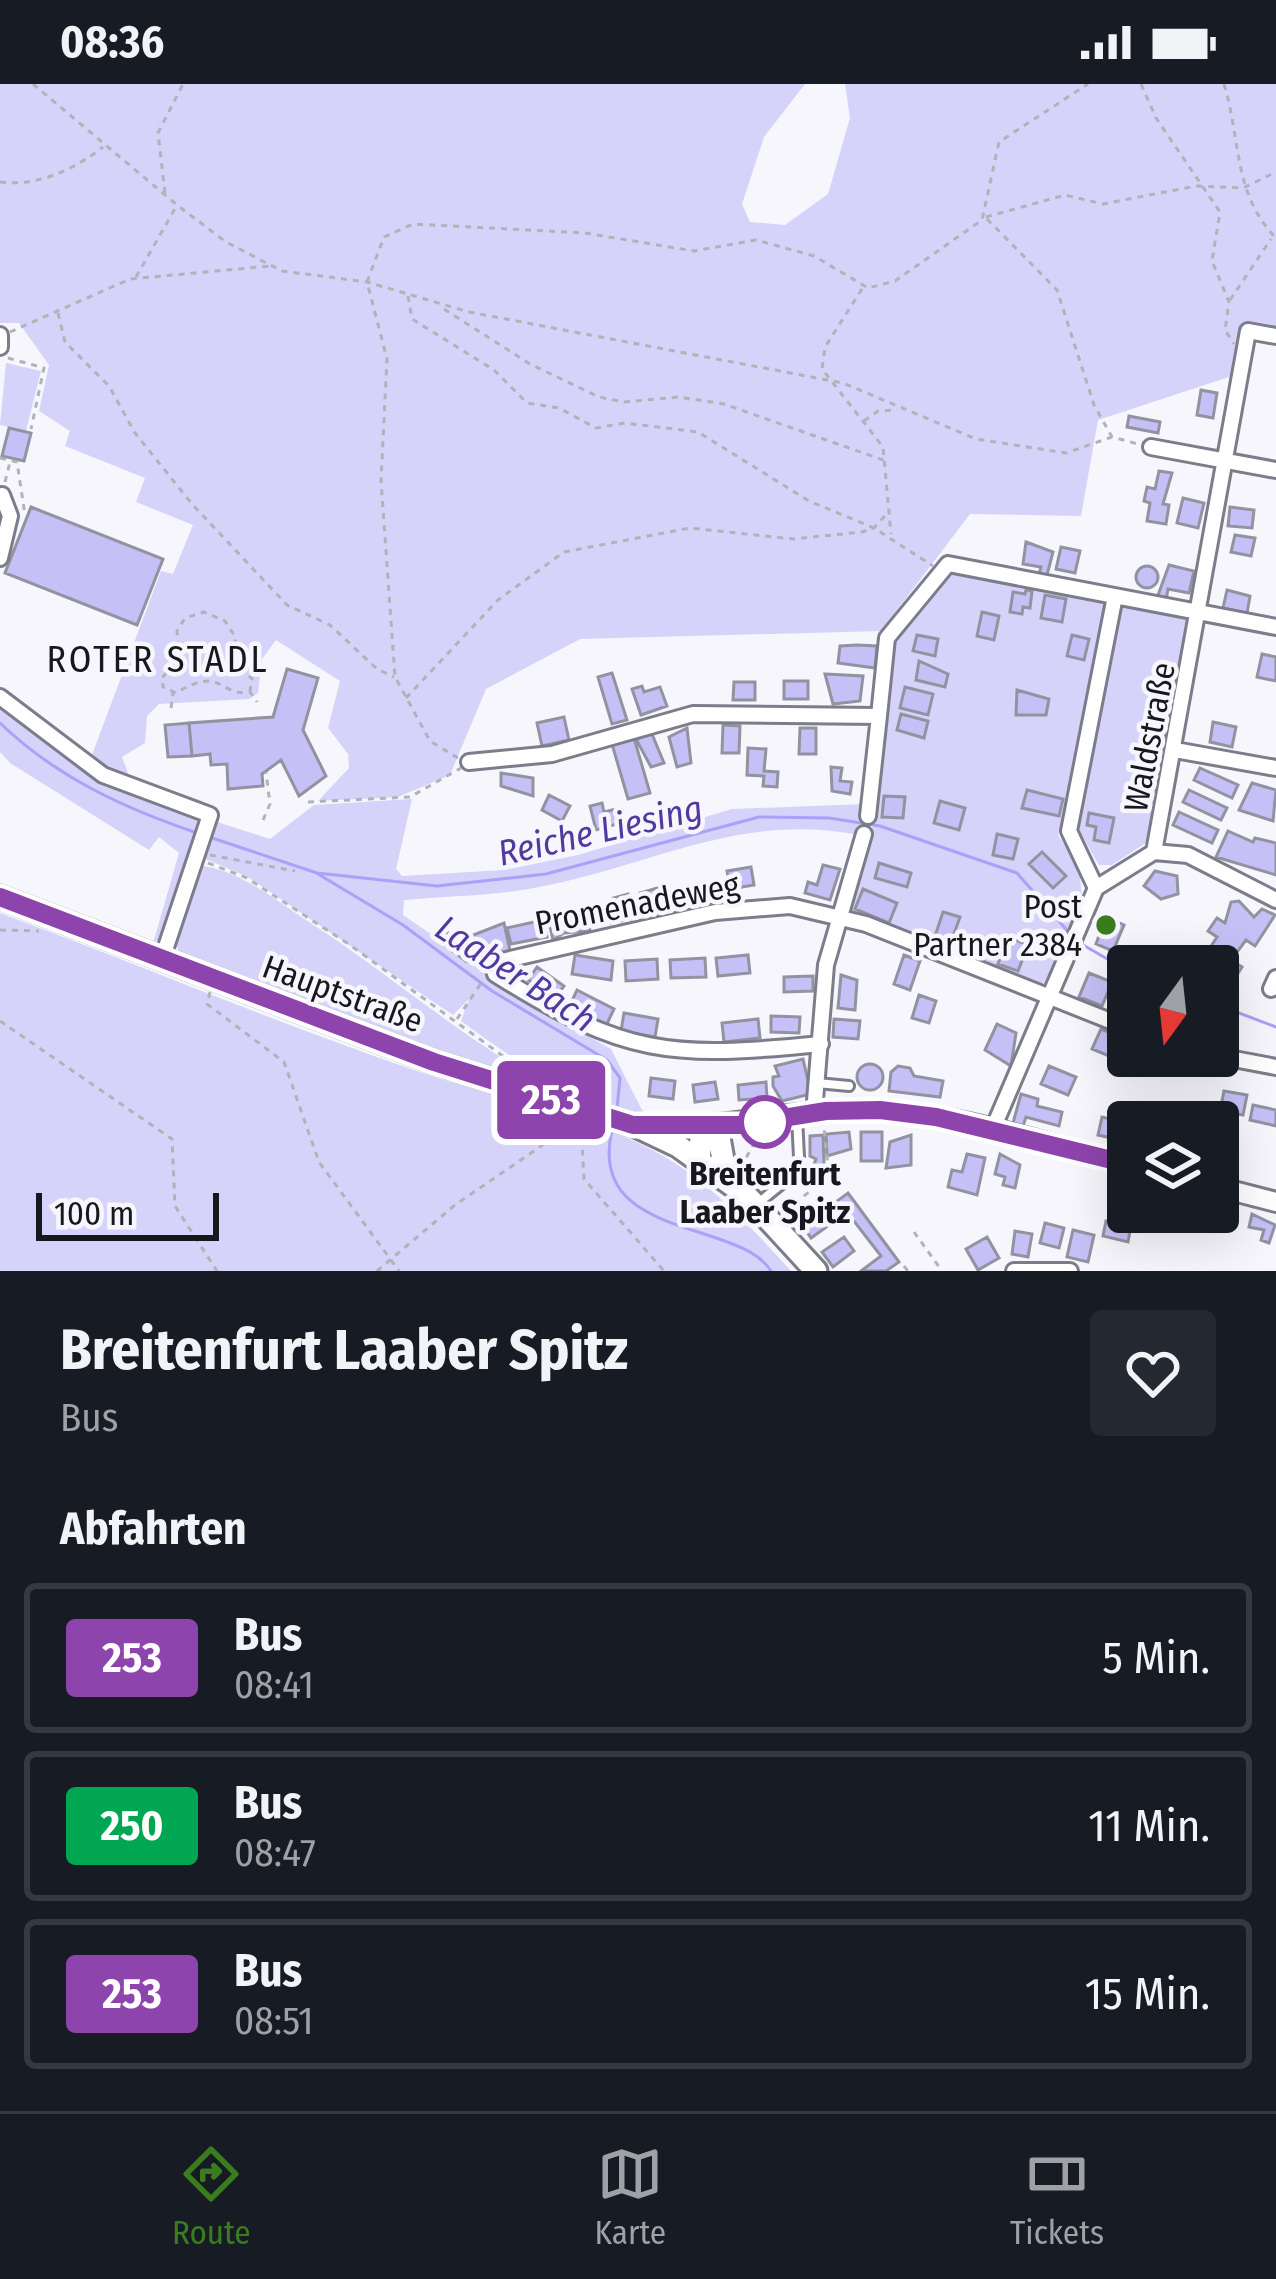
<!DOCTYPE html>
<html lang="de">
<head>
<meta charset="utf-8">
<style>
  body { margin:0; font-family:"Fira Sans Condensed",sans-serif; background:#242831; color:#f1f3f6; height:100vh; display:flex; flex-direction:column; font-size:45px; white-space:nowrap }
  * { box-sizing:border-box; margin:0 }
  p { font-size:39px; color:#9ea1a6 }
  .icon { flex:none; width:66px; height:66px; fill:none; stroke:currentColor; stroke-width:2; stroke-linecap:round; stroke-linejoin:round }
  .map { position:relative; height:1187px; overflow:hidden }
  .side { display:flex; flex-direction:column; background:#171b24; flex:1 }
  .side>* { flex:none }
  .badge { padding:0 24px; border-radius:9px; font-size:42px; line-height:78px }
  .needle { width:78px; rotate:195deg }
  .controls { position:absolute; left:1107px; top:861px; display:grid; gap:24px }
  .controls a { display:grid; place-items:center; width:132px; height:132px; border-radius:12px; background:#171b24; box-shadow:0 12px 48px #0002; font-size:60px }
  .scale { position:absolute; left:36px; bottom:30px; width:183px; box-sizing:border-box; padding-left:12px; border:6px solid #17171d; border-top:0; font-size:33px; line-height:42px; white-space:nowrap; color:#17171d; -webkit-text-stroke:9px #f6f6fc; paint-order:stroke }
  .map>.badge { position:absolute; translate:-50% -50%; box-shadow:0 0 0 6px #fff }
  h2 { padding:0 60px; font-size:45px; line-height:108px }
  .round { display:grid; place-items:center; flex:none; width:126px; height:126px; border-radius:12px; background:#242831 }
  .headline { display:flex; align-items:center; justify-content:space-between; height:204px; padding:0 60px }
  h1 { font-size:57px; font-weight:700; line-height:90px }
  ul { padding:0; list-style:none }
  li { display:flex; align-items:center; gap:36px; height:150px; margin:0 24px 18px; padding:0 36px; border:6px solid #363941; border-radius:12px }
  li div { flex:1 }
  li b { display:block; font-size:45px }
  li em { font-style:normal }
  li .badge { min-width:132px; font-weight:700; text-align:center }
  .status { display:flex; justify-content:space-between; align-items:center; height:84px; padding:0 60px; background:#171b24; direction:ltr }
  .status svg { height:33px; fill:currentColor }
  .menu { display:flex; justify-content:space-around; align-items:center; height:168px; border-top:3px solid #363941; background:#171b24; font-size:33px; color:#9ea1a6 }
  .menu a { display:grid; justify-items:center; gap:6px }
  .menu .current { color:#397d1f }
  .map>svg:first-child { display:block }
  .green { fill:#d5d3f9 }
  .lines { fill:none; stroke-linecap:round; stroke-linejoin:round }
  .stream { stroke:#aba1f8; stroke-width:3 }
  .building { fill:#c5c1f6; stroke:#9392a1; stroke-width:3 }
  .service-casing { stroke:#7d7c8b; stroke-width:14 }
  .minor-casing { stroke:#7d7c8b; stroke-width:20 }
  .secondary-casing { stroke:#7d7c8b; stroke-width:24 }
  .primary-casing { stroke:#7d7c8b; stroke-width:27 }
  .path { stroke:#b2b2b8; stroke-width:3; stroke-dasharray:6 6; stroke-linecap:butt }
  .service { stroke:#fff; stroke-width:8 }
  .minor { stroke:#fff; stroke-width:14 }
  .secondary { stroke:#fff; stroke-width:18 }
  .primary { stroke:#fff; stroke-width:21 }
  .line-casing { stroke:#fff; stroke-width:27 }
  .line { stroke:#8e44ad; stroke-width:18 }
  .poi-dot { fill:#397d1f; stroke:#f6f6fc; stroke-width:4.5 }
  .stop-dot { fill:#fff; stroke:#8e44ad; stroke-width:6 }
  .labels { text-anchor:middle; stroke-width:9; stroke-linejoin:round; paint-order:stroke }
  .street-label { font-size:33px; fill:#17171d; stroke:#f6f6fc }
  .poi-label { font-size:33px; fill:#17171d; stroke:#f6f6fc; text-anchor:end }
  .stop-label { font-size:33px; font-weight:bold; fill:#17171d; stroke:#f6f6fc }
  .neighbourhood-label { font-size:36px; letter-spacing:3px; fill:#17171d; stroke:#f6f6fc }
  .water-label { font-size:36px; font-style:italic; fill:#513a9e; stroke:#f6f6fc }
</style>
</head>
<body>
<div class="status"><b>08:36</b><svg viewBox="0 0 49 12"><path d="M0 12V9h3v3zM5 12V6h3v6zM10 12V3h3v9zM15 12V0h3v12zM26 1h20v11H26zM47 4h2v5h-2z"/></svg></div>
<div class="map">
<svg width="1276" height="1187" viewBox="0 0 1276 1187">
  <rect width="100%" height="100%" fill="#f6f6fc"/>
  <!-- green -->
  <path class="green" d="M0 0H805L764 53 742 120 750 138 785 141 828 110 850 34 845 0H1276V245L1243 240 1235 291 1098 336 1081 432 970 430 881 547 580 555 486 605 450 691 398 713 318 717 349 684 348 670 328 644 340 597 276 556 262 575 258 609 249 615 159 620 147 632 145 659 122 673 129 692 202 717 201 721 129 699 90 676 161 487 173 490 193 441 136 418 145 394 65 362 70 347 39 327 49 281 19 239H0Z
    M6 279 41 287 26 347 0 341Z
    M949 487 1100 514 1107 522 1069 721 1058 751 1079 783 1082 813 1071 811 1068 828 1076 836 1048 896 1039 901 850 829 875 733 893 556Z
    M1128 518 1183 531 1189 538 1149 757 1112 781H1099L1078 745 1118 525Z
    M0 620C59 677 126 707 202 733L163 855 147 860 154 856 179 769 159 753 149 766 10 679 0 668Z
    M412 715 396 785 402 792 504 786 578 771 732 725 866 720 859 751C740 727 647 784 534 804 492 812 447 812 404 816L403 831 543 927 611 965 645 1032C573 1016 520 980 461 937L469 915 453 931 248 793 203 774 214 737 270 755 314 721Z
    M204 782C244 789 275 816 309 838 404 899 491 981 596 1024L267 909 244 892 179 868 175 856 197 784Z
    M0 829C137 880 272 937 411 985 493 1014 595 1031 670 1076 715 1104 756 1148 791 1187H0Z"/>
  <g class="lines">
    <!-- stream -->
    <path class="stream" d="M0 639C57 694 126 725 200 750
      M209 753 317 789 437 802 546 790 759 733 829 734 880 742 1017 789 1071 851
      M318 790 403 841 492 907 607 976 620 994 617 1025
      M1078 858 1128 887
      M1218 921 1276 943
      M612 1046C586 1156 739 1135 771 1187"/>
  </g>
  <!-- building -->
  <path class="building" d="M1201 306 1217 309 1213 334 1197 331Z
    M1129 332 1160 338 1158 349 1127 343Z
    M9 344 31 349 24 377 2 372Z
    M1159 387 1172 389 1163 420 1169 421 1166 440 1147 437 1150 419 1144 417 1147 403 1155 405Z
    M1183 414 1204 419 1198 444 1177 439Z
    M31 423 163 475 137 541 5 489Z
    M1230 423 1254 426 1252 444 1228 442Z
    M1235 451 1255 454 1251 472 1231 468Z
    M1026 458 1053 468 1047 491 1039 490 1041 483 1023 480Z
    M1061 463 1080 467 1075 489 1056 485Z
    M1169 481 1194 487 1189 509 1168 505 1166 516 1157 514Z
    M1136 493a11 11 0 1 1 22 0a11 11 0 1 1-22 0Z
    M1026 506 1032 507 1030 524 1023 523 1022 530 1010 528 1013 508 1025 510Z
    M1227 506 1250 512 1247 529 1223 524Z
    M1045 511 1066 515 1062 538 1041 534Z
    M982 528 999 532 994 556 977 552Z
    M917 551 938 555 935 572 913 567Z
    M1072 551 1089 555 1084 576 1067 572Z
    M857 561 877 562 875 584 838 579 840 562Z
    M1262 570 1276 573V597L1257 593Z
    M919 577 948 590 945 603 916 596Z
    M287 585 318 594 303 646 326 692 299 712 281 676 262 690 263 702 228 705 227 680 211 681 210 670 192 672 189 639 273 633Z
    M612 589 627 636 612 640 598 593Z
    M825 590 863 592 860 617 833 620Z
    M784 597H808V615H784Z
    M734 598H755V616H733Z
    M642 602 644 608 660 603 667 622 641 631 632 605Z
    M905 603 933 610 928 631 900 624Z
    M1017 606 1049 615 1046 631H1016Z
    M901 630 928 637 924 654 897 646Z
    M564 633 569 656 542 662 537 639Z
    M1213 638 1236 643 1232 663 1210 658Z
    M189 639 192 672 168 673 165 641Z
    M1144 639 1165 642 1161 666 1140 663Z
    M723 641 740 642 739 669H722Z
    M687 644 691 679 677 683 669 653Z
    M800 644H816V670H799Z
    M652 650 664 679 651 683 636 655Z
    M634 654 650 709 628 715 612 660Z
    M748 664 766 665 764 687 778 688 777 703 763 702 764 692 747 691Z
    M831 683 842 684 840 697 852 698 850 710 832 707Z
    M1200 684 1238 701 1232 714 1194 696Z
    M501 689 533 694V712L501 702Z
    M1252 699 1276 706 1273 737 1239 726Z
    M1027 706 1063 715 1059 732 1022 724Z
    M1189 706 1227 724 1221 736 1183 718Z
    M549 711 570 722 562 737 542 726Z
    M884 712 905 713 903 734 882 733Z
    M940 717 965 724 959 746 934 739Z
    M602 719 604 728 620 724 624 738 596 746 590 722Z
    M1179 728 1218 746 1212 759 1173 741Z
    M1089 729 1114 734 1109 759 1094 756 1096 743 1087 741Z
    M1228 747 1253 758 1255 754 1276 759V791L1216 773Z
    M997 750 1018 755 1013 775 993 771Z
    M1042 768 1066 792 1053 804 1029 780Z
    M879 779 911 789 907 803 875 794Z
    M823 781 840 785 830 816 805 809 808 798 817 801Z
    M751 783 754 801 730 805 727 787Z
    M1155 787 1177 792 1178 810 1161 815 1144 802Z
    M657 804 665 808 669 827 646 833 640 809Z
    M863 805 897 819 889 839 855 825Z
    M628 810 634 834 611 839 607 823 614 822 613 814Z
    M1239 817 1254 833 1262 825 1275 831 1255 862 1246 856 1231 876 1242 883 1229 904 1218 897V882H1198L1217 853 1208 847 1217 834 1225 839 1231 818Z
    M559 827 560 833 587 827 590 847 564 849 553 856 547 829Z
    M943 828 960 833 951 858 935 852Z
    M1106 833 1124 841 1113 867 1096 860Z
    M543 836 547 853 511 860 507 844Z
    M504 839 510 867 500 869 499 863 477 867 466 877 439 857 447 848 458 857Z
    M1008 853 1028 861 1018 887 998 880Z
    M575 871 613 877 611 896 572 890Z
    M748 871 750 889 718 892 716 874Z
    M904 871 920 877 910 906 894 900Z
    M705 874 706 893 671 894 670 876Z
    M657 875 658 895 626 897 625 877Z
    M537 883 564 902 555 914 528 896Z
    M1089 889 1112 898 1102 922 1079 913Z
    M841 891 857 896 855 926 838 924Z
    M813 892V907L784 908V893Z
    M577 906 614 925 606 942 569 923Z
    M919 911 936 917 929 939 912 934Z
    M624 929 658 935 655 953 621 947Z
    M771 932 800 933 799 949 771 948Z
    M758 935 760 954 724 958 722 939Z
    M834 935 860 937 858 955 833 953Z
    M997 940 1016 949 1011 982 985 966Z
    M1101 945 1123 954 1114 974 1092 965Z
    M803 975 811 1010 782 1017 773 1002V993L779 992 775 982Z
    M857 993a13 13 0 1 1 26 0a13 13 0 1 1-26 0Z
    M898 982 910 984 914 992 943 997 940 1013 889 1007 891 988Z
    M1049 982 1076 993 1068 1011 1041 1000Z
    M651 994 675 997 673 1015 649 1012Z
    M715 998 718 1015 695 1018 693 1001Z
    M766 998 767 1014 739 1016 738 1001Z
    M1224 1007 1247 1011 1243 1031 1220 1027Z
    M1021 1010 1038 1015 1037 1022 1062 1028 1059 1042 1026 1033 1023 1042 1013 1039Z
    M1253 1021 1276 1026V1042L1250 1036Z
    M1120 1032 1133 1034 1121 1056 1098 1051 1102 1033 1119 1037Z
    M849 1048 851 1065 827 1072 826 1050Z
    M861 1048H882V1077H861Z
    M823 1051 824 1079 816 1100 808 1097 816 1075 810 1072V1052Z
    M911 1051V1081L886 1084 890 1058Z
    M967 1070 985 1074 977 1111 948 1103 952 1086 962 1088Z
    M1000 1070 1020 1081 1015 1104 1003 1101 1005 1093 995 1090Z
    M848 1109 899 1178 886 1187H861L881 1172 847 1128 811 1154 803 1142Z
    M1201 1128 1234 1132 1231 1146 1199 1139Z
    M1252 1130 1275 1141 1269 1159 1261 1156 1264 1146 1249 1143Z
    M1106 1137 1131 1142 1128 1158 1103 1152Z
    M1045 1139 1064 1144 1059 1164 1040 1159Z
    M1073 1146 1094 1151 1088 1178 1067 1173Z
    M1015 1147 1032 1150 1028 1173 1012 1170Z
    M844 1153 854 1167 833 1183 822 1168Z
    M987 1153 999 1174 978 1186 966 1165Z"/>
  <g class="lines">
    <defs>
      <path id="service" d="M817 999 849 1002
        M797 1033 799 1073
        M757 1120 794 1090"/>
      <path id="minor" d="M0 251V263
        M1151 363 1276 386
        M0 474 10 432 2 411
        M0 613 103 691 210 731 161 878
        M1175 666 1276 684
        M469 678 552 670 693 630 879 632 887 554 948 480 1276 543
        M868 732 879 632
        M1154 768 1188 771 1276 816
        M1096 804 1069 747 1115 512
        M1271 905 1276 894
        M821 960C670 975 625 972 495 890L493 879 715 828 790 822 866 840 1128 944
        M1218 972 1276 983
        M814 1029 826 881 864 750
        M992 1047 1096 804 1154 768 1248 247 1276 252
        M1014 1187H1070"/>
      <path id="secondary" d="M640 1042C721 1048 797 1023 877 1026 961 1030 1047 1061 1128 1080
        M1218 1103 1276 1118"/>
      <path id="primary" d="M0 813 434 978 636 1042 678 1062 746 1111 816 1187
        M717 1042 723 1076 742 1106
        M699 1077 702 1043"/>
    </defs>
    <!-- service casing -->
    <use href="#service" class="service-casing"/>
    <!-- minor casing -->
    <use href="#minor" class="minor-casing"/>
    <!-- secondary casing -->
    <use href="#secondary" class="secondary-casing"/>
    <!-- primary casing -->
    <use href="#primary" class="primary-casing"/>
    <!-- path -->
    <path class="path" d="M33 0 177 121 226 158 282 187 367 198 469 228 843 299 976 355 1066 369 1112 353
      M1141 0 1156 34 1220 128 1212 177 1229 218 1225 246 1234 260
      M1224 0C1241 56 1233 110 1276 154
      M0 98C37 103 75 85 103 63
      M165 109 158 49 183 0
      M986 133 1065 111 1103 120 1196 102 1243 104 1276 88
      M987 135 1057 206 1094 321 1112 353 1138 360
      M136 193 176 123
      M862 205 825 263 822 285 883 363 891 450
      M408 212 412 235 494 286 527 319 559 324 596 344 625 339 698 348 809 417 874 444 933 482
      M1230 216 1271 155
      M444 225 530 280 599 313 624 318 679 313 724 320 886 377
      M58 229 65 258 109 302 135 349 192 420 287 521 330 541 377 585 394 593
      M10 248 130 195 270 182
      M8 274 44 284 31 345
      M864 337 878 327 897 326
      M0 374 17 378 25 431
      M5 398 10 378
      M250 608 252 594 229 579 236 554 225 537 204 528 185 534 177 547 179 573 162 594 163 603 176 609C223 580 220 614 250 608L257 618
      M406 614 498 516 564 468 690 444 793 455 862 448 874 444 889 427
      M171 624 173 609
      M458 674 430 657 395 593 381 397 387 275 367 198 384 153 413 140 585 149 694 167 756 156 814 172 868 204 895 197 982 136 999 58 1088 0
      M308 718 410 713 461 684
      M263 736 270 720 266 688
      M210 771 295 787
      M208 779 247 794 350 861 525 988
      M0 846 39 847
      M210 908 207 920 284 978 319 1078 399 1187
      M457 935 482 898
      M0 937 172 1055 175 1122 217 1187
      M571 1046 582 1058 584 1095 664 1187
      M765 1104 746 1074 756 1056 768 1054
      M785 1127 829 1092 824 1044
      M914 1148 942 1187
      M904 1182 908 1187
      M377 1187 455 1121 569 1043"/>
    <!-- service -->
    <use href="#service" class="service"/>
    <!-- minor -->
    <use href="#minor" class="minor"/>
    <!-- secondary -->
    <use href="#secondary" class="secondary"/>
    <!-- primary -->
    <use href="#primary" class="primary"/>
  </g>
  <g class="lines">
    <defs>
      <path id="line" d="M0 813 434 978 633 1041H739L826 1027 880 1026 936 1033 1128 1080"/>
    </defs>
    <!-- line casing -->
    <use href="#line" class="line-casing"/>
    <!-- line -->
    <use href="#line" class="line"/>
  </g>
  <!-- markers -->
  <circle class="poi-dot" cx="1106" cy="841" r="12"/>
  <circle class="stop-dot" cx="765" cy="1038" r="24"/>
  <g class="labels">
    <!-- street labels -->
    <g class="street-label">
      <text transform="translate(1149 653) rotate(-79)" y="12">Waldstraße</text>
      <text transform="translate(637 819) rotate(-11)" y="12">Promenadeweg</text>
      <text transform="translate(343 909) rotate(20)" y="12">Hauptstraße</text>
    </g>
    <!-- poi labels -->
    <g class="poi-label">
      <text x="1082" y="834">Post<tspan x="1082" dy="38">Partner 2384</tspan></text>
    </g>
    <!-- stop labels -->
    <g class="stop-label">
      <text x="765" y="1101">Breitenfurt<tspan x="765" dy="38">Laaber Spitz</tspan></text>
    </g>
    <!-- neighbourhood labels -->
    <g class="neighbourhood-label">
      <text x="158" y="588">ROTER STADL</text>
    </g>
    <!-- water labels -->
    <g class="water-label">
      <text transform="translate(600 746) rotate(-13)" y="13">Reiche Liesing</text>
      <text transform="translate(516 889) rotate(33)" y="13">Laaber Bach</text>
    </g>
  </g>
</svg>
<div class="controls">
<a><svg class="needle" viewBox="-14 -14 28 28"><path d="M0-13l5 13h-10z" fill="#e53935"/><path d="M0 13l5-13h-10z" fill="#9ea1a6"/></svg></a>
<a><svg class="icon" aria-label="layers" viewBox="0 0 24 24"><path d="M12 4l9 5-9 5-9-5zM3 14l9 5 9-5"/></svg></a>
</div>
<div class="scale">100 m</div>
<b class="badge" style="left:551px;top:1016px;background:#8e44ad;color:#fff">253</b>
</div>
<section class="side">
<div class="headline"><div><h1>Breitenfurt Laaber Spitz</h1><p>Bus</p></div><a class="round"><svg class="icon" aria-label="heart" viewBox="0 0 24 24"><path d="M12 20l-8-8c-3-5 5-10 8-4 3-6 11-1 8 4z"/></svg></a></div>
<h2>Abfahrten</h2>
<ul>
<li><span class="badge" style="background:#8e44ad;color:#fff">253</span><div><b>Bus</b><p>08:41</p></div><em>5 Min.</em></li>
<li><span class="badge" style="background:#00a651;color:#fff">250</span><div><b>Bus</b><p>08:47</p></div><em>11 Min.</em></li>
<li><span class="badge" style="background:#8e44ad;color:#fff">253</span><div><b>Bus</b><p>08:51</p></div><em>15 Min.</em></li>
</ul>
</section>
<nav class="menu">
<a class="current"><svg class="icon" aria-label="directions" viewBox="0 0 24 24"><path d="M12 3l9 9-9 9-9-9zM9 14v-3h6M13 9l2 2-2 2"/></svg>Route</a>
<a><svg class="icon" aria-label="map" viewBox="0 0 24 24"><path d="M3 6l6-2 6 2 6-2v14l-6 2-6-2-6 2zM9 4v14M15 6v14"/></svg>Karte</a>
<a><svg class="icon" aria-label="tickets" viewBox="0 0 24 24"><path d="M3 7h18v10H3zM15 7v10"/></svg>Tickets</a>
</nav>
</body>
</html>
